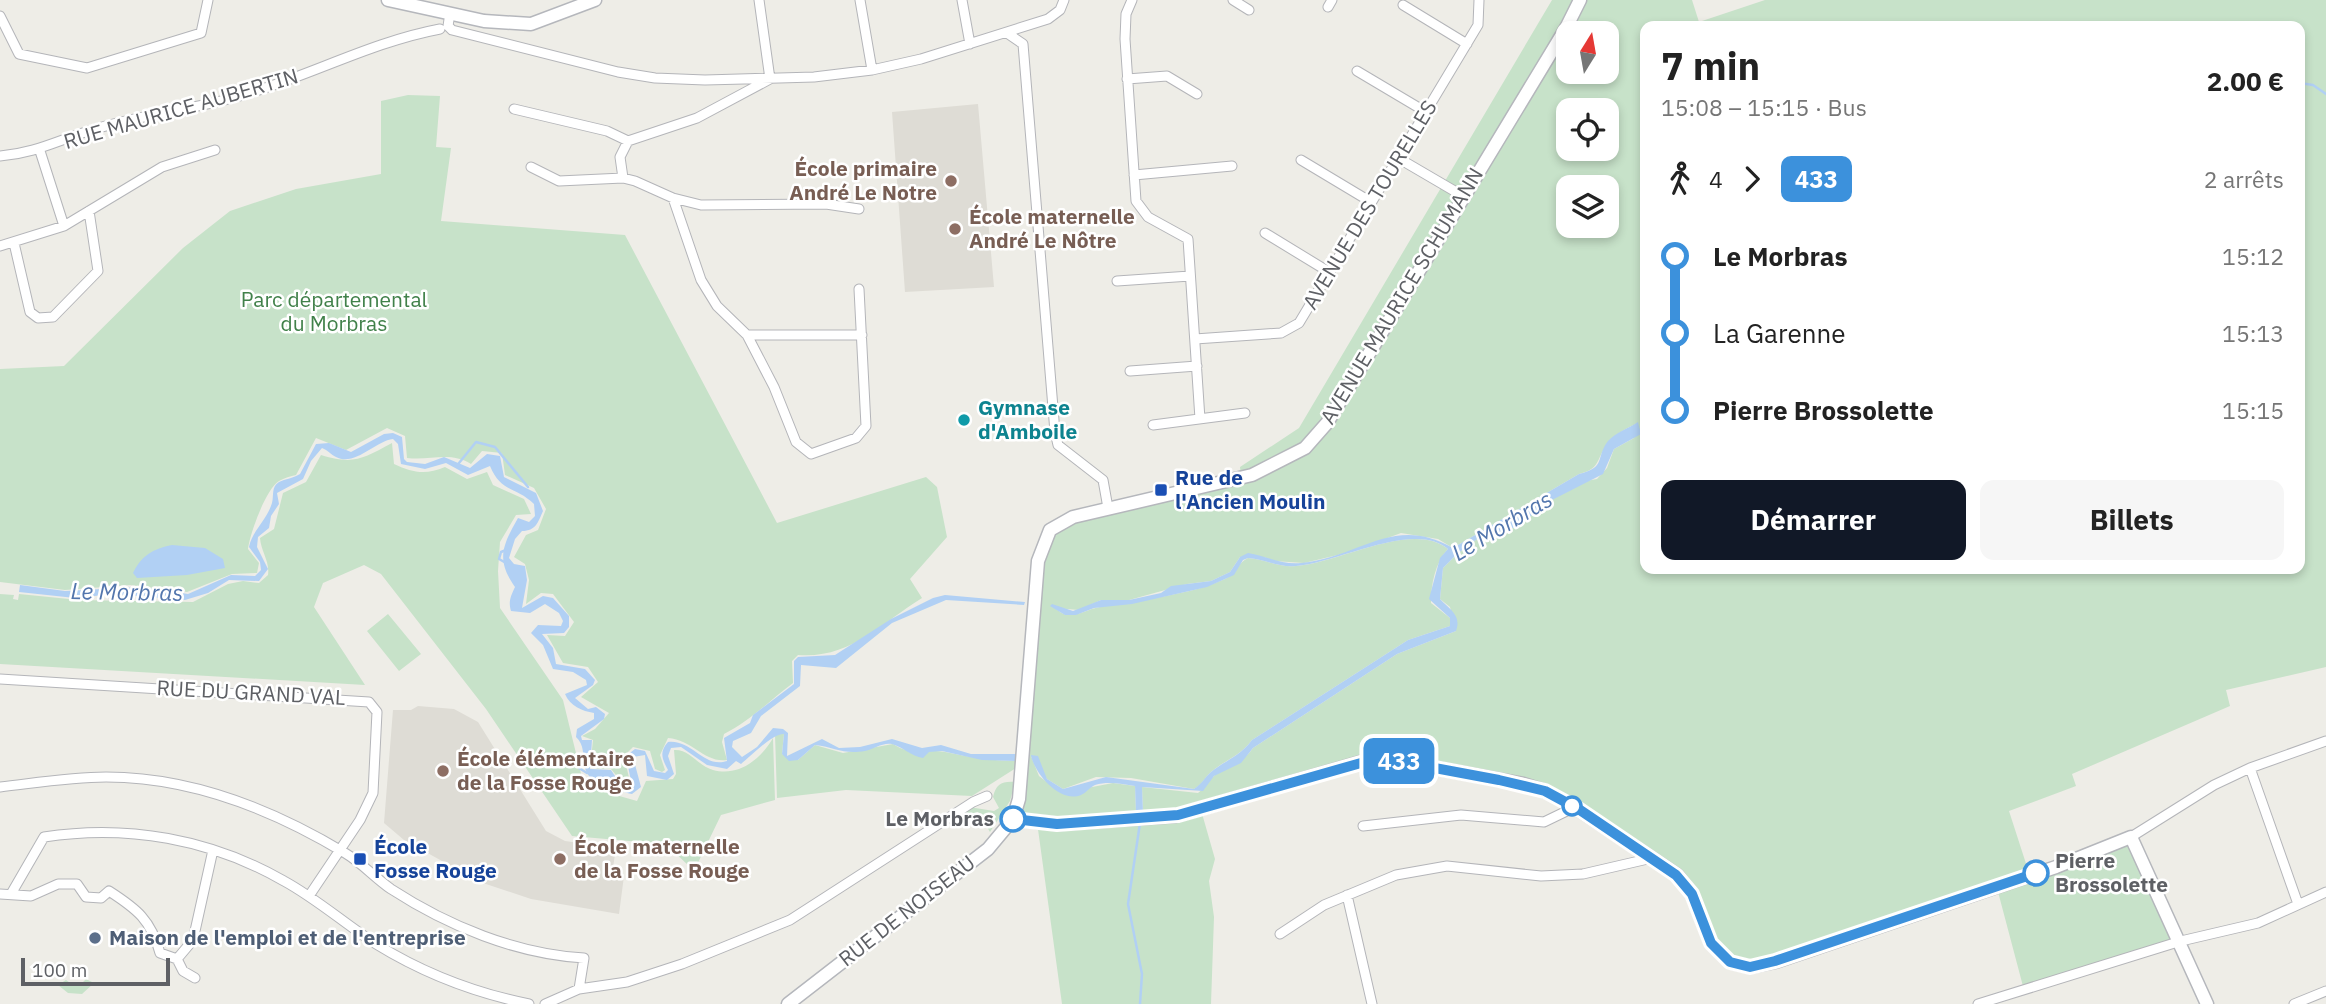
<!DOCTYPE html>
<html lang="fr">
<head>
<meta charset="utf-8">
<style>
  body { margin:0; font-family:"IBM Plex Sans",sans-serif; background:#f6f6f6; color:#222; height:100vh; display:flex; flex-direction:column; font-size:26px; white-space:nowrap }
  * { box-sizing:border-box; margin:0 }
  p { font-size:23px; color:#767676 }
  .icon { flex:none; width:38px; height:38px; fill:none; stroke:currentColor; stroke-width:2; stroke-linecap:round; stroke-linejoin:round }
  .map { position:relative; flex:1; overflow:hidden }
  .details { position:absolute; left:1640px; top:21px; width:665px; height:553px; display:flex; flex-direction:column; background:#fff; border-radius:14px; box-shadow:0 4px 10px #0003 }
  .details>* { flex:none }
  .badge { padding:0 14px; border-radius:10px; font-size:24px; line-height:46px }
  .needle { width:46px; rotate:11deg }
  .fabs { position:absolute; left:1556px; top:21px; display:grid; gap:14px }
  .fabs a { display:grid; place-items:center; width:63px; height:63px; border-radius:14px; background:#fff; box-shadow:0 4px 10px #0003; font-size:35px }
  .scale { position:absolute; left:21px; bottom:18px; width:149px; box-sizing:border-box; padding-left:7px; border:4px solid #5e6065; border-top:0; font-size:19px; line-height:24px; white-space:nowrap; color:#5e6065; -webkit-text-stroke:5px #fff; paint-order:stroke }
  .map>.badge { position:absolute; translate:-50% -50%; box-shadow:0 0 0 4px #fff }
  .legs { display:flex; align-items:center; gap:10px; height:77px; padding:0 21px; font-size:23px }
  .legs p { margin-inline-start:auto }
  .head { display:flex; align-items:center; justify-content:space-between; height:119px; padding:0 21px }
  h1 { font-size:38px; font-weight:700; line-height:52px }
  .action { display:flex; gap:14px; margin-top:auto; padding:14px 21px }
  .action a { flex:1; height:80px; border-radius:14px; background:#111827; color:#fff; font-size:28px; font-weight:700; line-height:80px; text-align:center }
  .action a+a { background:#f6f6f6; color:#222 }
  ul { padding:0 21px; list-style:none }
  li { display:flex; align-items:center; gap:24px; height:77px; font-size:26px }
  li i { display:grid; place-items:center; width:10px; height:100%; margin:0 9px; background:currentColor }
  li i::after { content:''; width:18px; height:18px; margin:-9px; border:5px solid; border-radius:50%; background:#fff }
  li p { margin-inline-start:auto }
  li:first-child i { background:linear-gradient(#0000 50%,currentColor 0) }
  li:last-child i { background:linear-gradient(currentColor 50%,#0000 0) }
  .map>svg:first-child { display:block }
  .education { fill:#dedcd5 }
  .green { fill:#c7e2c9; fill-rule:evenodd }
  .water { fill:#b1d0f4 }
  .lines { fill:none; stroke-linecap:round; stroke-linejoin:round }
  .stream { stroke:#b1d0f4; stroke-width:2.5 }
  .street-casing { stroke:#b4b5b9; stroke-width:11 }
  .secondary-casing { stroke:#b5b7bc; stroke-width:15 }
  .street { stroke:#fff; stroke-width:9 }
  .secondary { stroke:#fff; stroke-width:12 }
  .line-1-casing { stroke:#fff; stroke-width:16 }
  .line-1 { stroke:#3c91dc; stroke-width:10 }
  .education-dot { fill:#8d6e63; stroke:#fff; stroke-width:2.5 }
  .culture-dot { fill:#0f9aa8; stroke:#fff; stroke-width:2.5 }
  .transit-dot { fill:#1a4fb4; stroke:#fff; stroke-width:2.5 }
  .stop-1-dot { fill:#fff; stroke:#3c91dc; stroke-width:3.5 }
  .service-dot { fill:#5c6f8a; stroke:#fff; stroke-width:2.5 }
  .labels { text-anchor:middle; stroke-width:5; stroke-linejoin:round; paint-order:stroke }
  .street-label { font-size:21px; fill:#5e6065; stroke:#fff }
  .education-label { font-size:21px; font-weight:bold; fill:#785e54; stroke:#fff; text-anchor:start }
  .park-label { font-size:21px; fill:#41814a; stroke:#fff }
  .culture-label { font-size:21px; font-weight:bold; fill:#0d838f; stroke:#fff; text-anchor:start }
  .transit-label { font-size:21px; font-weight:bold; fill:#164399; stroke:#fff; text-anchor:start }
  .stop-label { font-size:21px; font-weight:bold; fill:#5e6065; stroke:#fff; text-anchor:end }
  .service-label { font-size:21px; font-weight:bold; fill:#4e5e75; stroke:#fff; text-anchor:start }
  .water-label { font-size:23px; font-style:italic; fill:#5376ad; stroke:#fff }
</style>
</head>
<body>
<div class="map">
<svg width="2326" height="1004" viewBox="0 0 2326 1004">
  <rect width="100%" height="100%" fill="#eeede7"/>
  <!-- education -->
  <path class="education" d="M978 104 994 287 905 292 892 112Z
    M418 706 454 709 478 722 546 831 565 841 616 848 612 874 624 876 619 914 531 899 480 882 404 840 384 823 393 710H411Z"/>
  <!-- green -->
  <path class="green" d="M1552 0H1692L1699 22 1765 0H2326V667L2226 690 2230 706 2072 774 2076 786 2009 811 2030 876 2131 837 2181 941 2024 990 1997 888 1750 967 1719 953 1677 875 1545 791 1384 760 1201 810 1215 859 1209 881 1214 917 1211 1004H1062L1037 822 1013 819 1034 612 1050 530 1241 477 1240 467 1299 428ZM1645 26H2300V569H1645ZM1568 33H1606V72H1568ZM1568 110H1606V149H1568ZM1568 187H1606V226H1568ZM1638 423 1634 438 1614 449 1607 468 1597 479 1586 481 1551 500 1515 527 1477 539 1457 554 1443 568 1440 599 1450 607 1456 631 1397 654 1253 748C1240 766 1228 763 1214 776 1208 781 1205 788 1198 793L1142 787 1143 812H1136L1135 786 1113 783 1061 793 1039 776 1031 756 1047 779 1063 789 1096 777 1131 778 1194 789C1202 785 1204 778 1211 772 1226 759 1238 758 1252 740L1408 640 1450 626V618L1431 603C1431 584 1435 563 1448 549 1412 520 1340 563 1296 566 1279 568 1265 559 1248 558 1238 562 1236 575 1225 579 1191 595 1137 600 1100 607 1088 609 1081 615 1069 615 1063 615 1060 612 1055 608L1079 610 1101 600H1129L1187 584 1211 581 1230 572 1240 557H1264L1274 561 1304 563 1350 552 1401 533 1438 539 1453 548 1579 474C1599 469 1596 462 1605 447 1613 435 1625 429 1638 423Z
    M408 95 440 96 436 147 451 148 441 221 625 235 777 523 926 477 937 487 947 537 910 579 922 598C880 624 850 659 798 655L792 661 793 683C769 701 750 721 724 734L722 742 727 760C704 763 693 740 668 738L660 755 665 770 662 772 655 769 650 751 633 747 624 756 630 782 620 780 611 769 590 768 593 740 582 736 595 729 609 713 581 697 598 682 588 667 563 663 547 635 565 636 574 622 553 594 541 593 526 604 529 580 525 564 514 557 526 535 538 530 546 509 534 488 505 475 502 453 482 451 471 464C450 451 430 461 407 458L405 436 387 428 346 450 316 438 296 475C291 476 284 478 279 481 266 489 250 533 248 549L259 563 257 573 232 574 187 592 130 585 65 590 0 582V369L64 366 183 248 230 211 296 189 381 174V101Z
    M392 443 394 464C413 473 426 475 445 467L467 479 487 472 493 485 524 499 531 514 516 515 500 542 498 571 500 608 563 700 584 786 637 801 646 781 673 779 676 774 674 750C690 749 698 766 713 770 739 777 761 759 773 738L775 800 721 815 695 869C681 862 677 851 663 844L572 836 486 709 381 574 364 565 323 583 314 607 365 685 0 664V594L14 595 13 599 18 600 19 594 79 600 193 602 228 584 243 581 259 583 268 575C270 561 261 552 260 538L274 529 283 493 306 482 321 455C354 465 362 459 392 443Z
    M388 614 421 654 399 671 367 631Z
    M775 734H784L782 754 798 760 815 745 843 753 893 744C916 758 922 748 945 752 969 757 991 761 1016 761V768L972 796 846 790 777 798Z
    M1015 782 1010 801 990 832 978 812 957 819 969 807 994 811 999 808 993 797C996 784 1002 781 1015 782Z
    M86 979 94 983 82 994 68 993 58 985 66 980 73 985H80Z"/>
  <!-- water -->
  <path class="water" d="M1638 422 1641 434 1614 449 1603 474 1552 500 1516 527 1477 539 1457 554 1443 568 1440 599C1449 609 1462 615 1456 631L1397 654 1253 748 1241 763 1214 776 1203 791 1142 787 1143 812 1136 813 1135 786C1122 784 1108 781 1095 785 1090 787 1086 793 1081 795 1058 804 1033 770 1031 755L1038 756 1047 779 1063 789 1106 777 1194 789C1202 784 1204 778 1211 772 1227 759 1238 758 1252 740L1408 640 1450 626V618L1429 599 1440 558 1448 549C1414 520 1338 563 1296 566 1279 568 1265 559 1248 558L1243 560 1234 575 1207 587 1132 604 1094 608 1076 615H1065L1050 606 1052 604 1073 611 1101 600H1129L1161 593 1171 586 1211 581 1230 572 1240 557 1248 553C1266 556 1282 565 1301 563 1362 557 1393 514 1453 548L1579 474C1607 467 1595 458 1608 441 1615 433 1629 428 1638 422Z
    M393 433 402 437 404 459 407 462 425 464 444 457 470 468 487 454 500 456 504 477 536 493 543 511C538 522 536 531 522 531L515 539 509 558 514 564 525 566 527 580 522 608 543 596 553 598 569 616V627L564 633 542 634 553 648 556 664 585 669 595 680 593 685 575 698 588 709 596 707 605 714 604 719 581 736 582 740H592L590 769 611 770 619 782 632 786 626 756 635 749 645 751 654 771 665 773 668 770C662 759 659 752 668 742 692 739 704 769 727 761L724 738 750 723 753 715 794 684V661L798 657 835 655 891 619 933 598 945 595 1025 602 1024 605 946 600 892 623 836 668 801 665 800 686 761 716 751 733 733 741 732 747 742 757 757 747 773 728 783 729 788 733 787 756 822 739 839 748 860 747 892 739 922 748 941 745 971 754H1017L1016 761 982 760 942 751 929 752 923 758C911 756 903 747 892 744 883 742 874 749 865 751 843 755 835 747 815 745L798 760 789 761 782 754 784 734C773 733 751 756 741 764L736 761 727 769 707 765 681 747 671 748 668 756 674 774 667 780 647 776 645 755 633 757 641 787 632 794C616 792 615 780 591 778 578 766 589 749 576 737L577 729 594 719V713C582 711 570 706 565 694L587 685 586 680 573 672 553 669 543 645 531 633 538 625 561 626 563 621 559 613 545 604 530 613 511 611C508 601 511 596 515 587 496 560 502 546 518 518L529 522 535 516 534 504C516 486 501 493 490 466L468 475 446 463 425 469 401 464 398 444 393 439C375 441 355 467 336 457 331 455 328 450 322 448L311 461 303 479 277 493 279 504 271 516 269 528 258 537 257 547 268 569 259 581 229 580 208 593 185 600 114 594 75 598 19 592 20 585 65 591 141 587 188 594 231 575 255 576 261 570 260 562 249 547C252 531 267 520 272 503 274 495 271 487 279 482 285 479 294 478 300 474L316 444 329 443 351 452 384 434Z
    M172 545 205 548 223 559 225 568 187 575 137 578 133 573C142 555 153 549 172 545Z"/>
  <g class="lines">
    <!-- stream -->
    <path class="stream" d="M2300 83 2313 85 2326 94
      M459 463 476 442 495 447 528 487
      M506 563 499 559 501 552 506 550
      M583 756 579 768 587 773
      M1140 823 1128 904 1142 974 1140 1004"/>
    <defs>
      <path id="street" d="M860 0 872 70
        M962 0 970 44
        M1132 0 1126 14 1125 39 1136 201 1148 217 1188 239 1200 419
        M1233 0 1249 10
        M1403 5 1467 44
        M1328 7 1332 0
        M450 13 448 26 452 30 618 72 655 78 705 80 814 77 872 70 921 59 1048 19 1060 10 1064 0
        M0 16 19 54 87 68 201 33 208 0
        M1007 33 1023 44 1055 432 1058 445 1103 480 1108 508
        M1357 71 1426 112
        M1127 79 1167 76 1197 94
        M514 109 607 131 628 141 697 118 770 79 759 0
        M40 151 64 226
        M0 156C36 153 58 140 92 130 141 114 194 110 243 95 310 76 371 42 440 29
        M1398 158 1463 196
        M1301 160 1371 202
        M531 167 559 181 623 178 635 181 673 198 701 205 826 204 859 209
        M1134 175 1232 166
        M623 178 620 157 628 141
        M673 198 701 280 717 306 747 335 774 387 796 442 811 454 856 438 866 426 859 289
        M1265 233 1329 272
        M14 243 30 312 38 318 53 317 98 271 89 211
        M0 246 64 226 162 167 215 150
        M1117 281 1190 276
        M747 335H862
        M1195 339 1281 333 1299 323 1478 25 1479 0
        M1130 371 1197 366
        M1153 425 1245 413
        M0 679 369 702 377 712 373 793 360 820 309 896
        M2250 768 2298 904
        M0 787C35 783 71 777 106 777 192 777 272 809 345 853 362 863 375 878 391 889 448 926 516 954 584 958L579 989
        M1363 826 1461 815 1544 822 1575 807
        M2131 837 2214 785 2250 768 2326 741
        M0 894 31 896 58 884H77L86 897 101 898 109 891C137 909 151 920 160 953L177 959 193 940 213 850
        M11 894 44 837C127 824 211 839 284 881 317 899 345 924 376 944 423 973 475 993 529 1004
        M1347 895 1372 1004
        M1280 934 1324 905 1396 875 1447 866 1541 876 1583 874 1652 858
        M177 959 183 971 195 978
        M545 1004 579 989 627 982 682 964 790 920 973 802 987 796
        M1978 1004 2181 941 2258 923 2326 892
        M2294 1004 2326 991"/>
      <path id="secondary" d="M388 0 484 21 531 24 595 0
        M1013 819 1057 824 1175 816 1368 760 1403 762 1523 784 1545 791 1575 807 1677 875 1692 894 1711 943 1730 962 1750 967 1775 962 2056 867 2131 837 2207 1004
        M788 1004 988 849 1013 819 1019 799 1038 561 1050 530 1073 517 1252 475 1305 448 1327 423 1566 28 1580 0"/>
    </defs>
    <!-- street casing -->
    <use href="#street" class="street-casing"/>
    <!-- secondary casing -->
    <use href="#secondary" class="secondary-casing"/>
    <!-- street -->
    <use href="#street" class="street"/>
    <!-- secondary -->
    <use href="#secondary" class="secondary"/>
  </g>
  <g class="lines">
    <defs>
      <path id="line-1" d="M1013 819 1057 824 1178 815 1368 761 1403 762 1499 780 1545 791 1580 810 1676 875 1692 894 1711 943 1730 962 1750 967 1775 961 2036 873"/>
    </defs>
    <!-- line-1 casing -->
    <use href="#line-1" class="line-1-casing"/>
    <!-- line-1 -->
    <use href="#line-1" class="line-1"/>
  </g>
  <!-- markers -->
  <g class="education-dot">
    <circle cx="951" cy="181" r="7"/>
    <circle cx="955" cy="229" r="7"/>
    <circle cx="443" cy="771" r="7"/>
    <circle cx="560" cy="859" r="7"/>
  </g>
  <circle class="culture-dot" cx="964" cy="420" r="7"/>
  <g class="transit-dot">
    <rect x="1154" y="483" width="14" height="14" rx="3.5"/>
    <rect x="353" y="852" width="14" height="14" rx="3.5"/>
  </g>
  <g class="stop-1-dot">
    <circle cx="1572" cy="806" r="9"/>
    <circle cx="1013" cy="819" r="12"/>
    <circle cx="2036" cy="873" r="12"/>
  </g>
  <circle class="service-dot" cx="95" cy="938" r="7"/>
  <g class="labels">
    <!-- street labels -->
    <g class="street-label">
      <text transform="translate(181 109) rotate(-16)" y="7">RUE MAURICE AUBERTIN</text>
      <text transform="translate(1370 205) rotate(-59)" y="7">AVENUE DES TOURELLES</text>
      <text transform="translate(1402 296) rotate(-59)" y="7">AVENUE MAURICE SCHUMANN</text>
      <text transform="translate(251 693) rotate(3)" y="7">RUE DU GRAND VAL</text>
      <text transform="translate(907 911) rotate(-38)" y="7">RUE DE NOISEAU</text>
    </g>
    <!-- education labels -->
    <g class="education-label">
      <text x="937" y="176" text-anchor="end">École primaire<tspan x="937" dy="24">André Le Notre</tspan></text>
      <text x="969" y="224">École maternelle<tspan x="969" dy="24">André Le Nôtre</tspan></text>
      <text x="457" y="766">École élémentaire<tspan x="457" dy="24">de la Fosse Rouge</tspan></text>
      <text x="574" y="854">École maternelle<tspan x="574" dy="24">de la Fosse Rouge</tspan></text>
    </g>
    <!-- park labels -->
    <g class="park-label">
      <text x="334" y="307">Parc départemental<tspan x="334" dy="24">du Morbras</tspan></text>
    </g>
    <!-- culture labels -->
    <g class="culture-label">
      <text x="978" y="415">Gymnase<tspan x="978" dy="24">d'Amboile</tspan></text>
    </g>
    <!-- transit labels -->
    <g class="transit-label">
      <text x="1175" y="485">Rue de<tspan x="1175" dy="24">l'Ancien Moulin</tspan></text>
      <text x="374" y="854">École<tspan x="374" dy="24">Fosse Rouge</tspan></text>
    </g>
    <!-- stop labels -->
    <g class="stop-label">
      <text x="994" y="826">Le Morbras</text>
      <text x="2055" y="868" text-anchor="start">Pierre<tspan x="2055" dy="24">Brossolette</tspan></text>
    </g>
    <!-- service labels -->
    <g class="service-label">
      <text x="109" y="945">Maison de l'emploi et de l'entreprise</text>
    </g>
    <!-- water labels -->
    <g class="water-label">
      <text transform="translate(1502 526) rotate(-31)" y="8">Le Morbras</text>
      <text transform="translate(127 592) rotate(1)" y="8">Le Morbras</text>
    </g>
  </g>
</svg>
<div class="fabs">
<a><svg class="needle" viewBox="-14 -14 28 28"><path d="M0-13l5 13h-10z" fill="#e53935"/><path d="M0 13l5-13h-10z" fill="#767676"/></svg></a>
<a><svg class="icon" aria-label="locate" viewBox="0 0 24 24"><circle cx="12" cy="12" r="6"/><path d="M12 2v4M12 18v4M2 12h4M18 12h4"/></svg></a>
<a><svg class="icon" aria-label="layers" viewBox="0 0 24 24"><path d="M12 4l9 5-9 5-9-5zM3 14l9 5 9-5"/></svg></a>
</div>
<div class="scale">100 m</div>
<b class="badge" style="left:1399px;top:761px;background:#3c91dc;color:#fff">433</b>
<section class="details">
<div class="head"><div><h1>7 min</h1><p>15:08 – 15:15 · Bus</p></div><b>2.00 €</b></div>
<div class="legs"><svg class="icon" aria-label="walk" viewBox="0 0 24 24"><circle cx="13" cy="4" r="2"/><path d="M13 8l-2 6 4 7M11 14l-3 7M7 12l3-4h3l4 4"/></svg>4<svg class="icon" aria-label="forward" viewBox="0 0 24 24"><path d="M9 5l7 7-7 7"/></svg><b class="badge" style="background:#3c91dc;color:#fff">433</b><p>2 arrêts</p></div>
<ul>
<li><i style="color:#3c91dc"></i><b>Le Morbras</b><p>15:12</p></li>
<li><i style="color:#3c91dc"></i><span>La Garenne</span><p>15:13</p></li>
<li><i style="color:#3c91dc"></i><b>Pierre Brossolette</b><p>15:15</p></li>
</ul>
<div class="action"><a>Démarrer</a><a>Billets</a></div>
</section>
</div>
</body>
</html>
